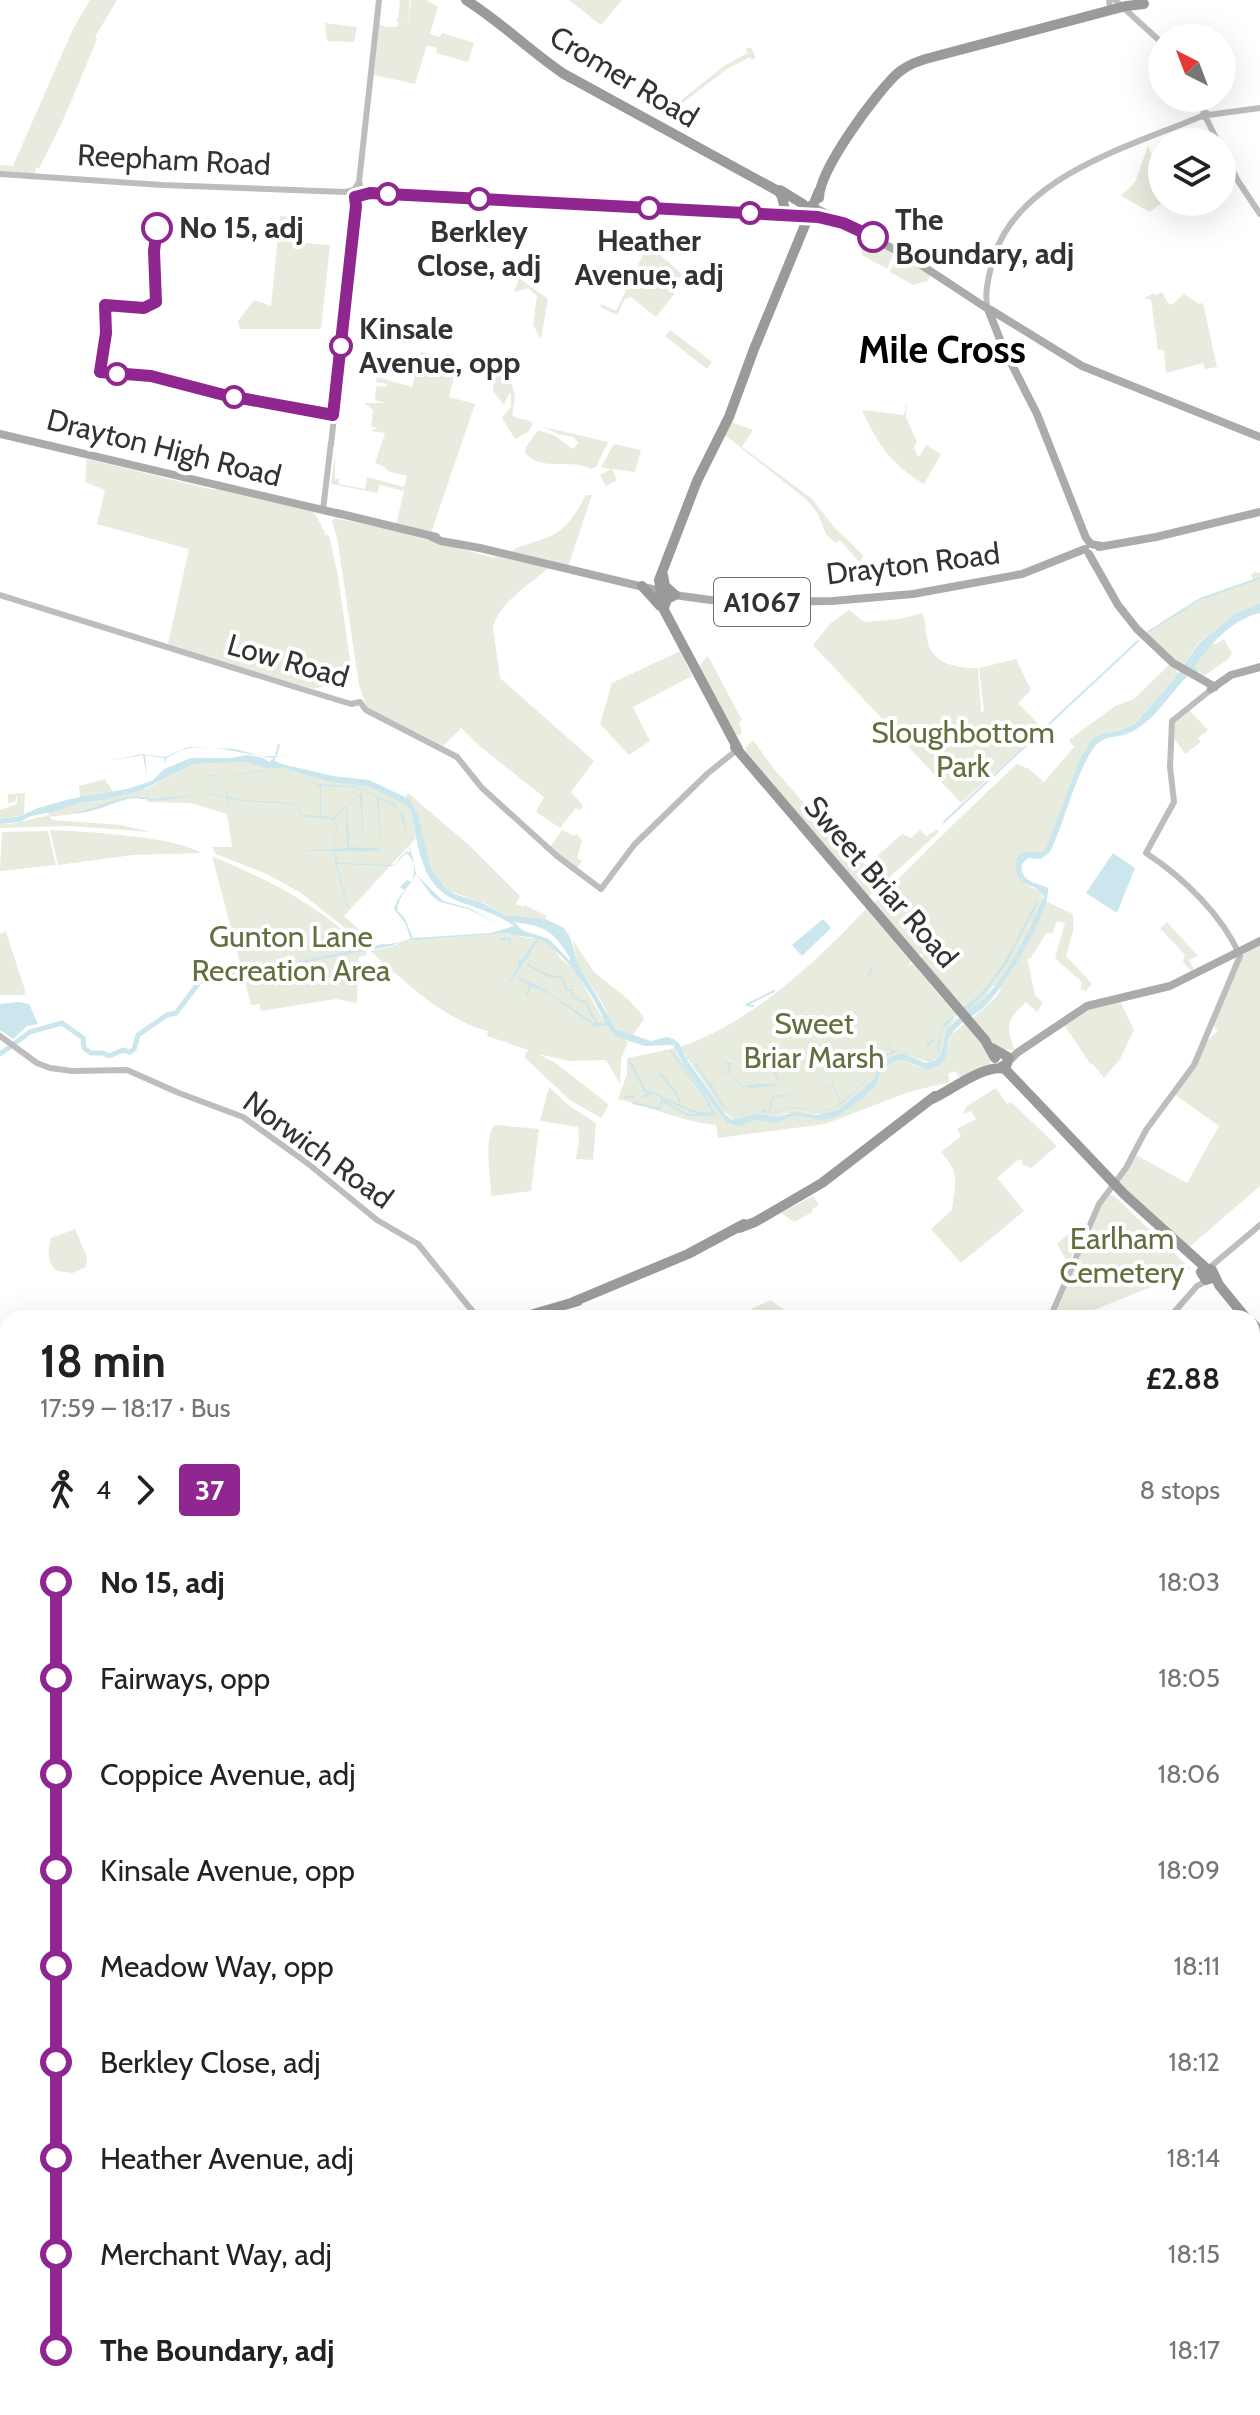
<!DOCTYPE html>
<html lang="en">
<head>
<meta charset="utf-8">
<style>
  body { margin:0; font-family:Cabin,sans-serif; background:#f2f2f2; color:#222; height:100vh; display:flex; flex-direction:column; font-size:30px; white-space:nowrap }
  * { box-sizing:border-box; margin:0 }
  p { font-size:26px; color:#767676 }
  .icon { flex:none; width:44px; height:44px; fill:none; stroke:currentColor; stroke-width:2; stroke-linecap:round; stroke-linejoin:round }
  .map { position:relative; flex:1; overflow:hidden }
  .sheet { position:absolute; left:0px; top:1310px; width:1260px; height:1106px; display:flex; flex-direction:column; background:#fff; border-radius:24px 24px 0 0; box-shadow:0 8px 32px #0002 }
  .sheet>* { flex:none }
  .badge { padding:0 16px; border-radius:6px; font-size:28px; line-height:52px }
  .needle { width:52px; rotate:318deg }
  .tools { position:absolute; left:1148px; top:24px; display:grid; gap:16px }
  .tools a { display:grid; place-items:center; width:88px; height:88px; border-radius:50%; background:#fff; box-shadow:0 8px 32px #0002; font-size:40px }
  .map>.badge { position:absolute; translate:-50% -50%; box-shadow:0 0 0 4px #fff }
  .legs { display:flex; align-items:center; gap:12px; height:88px; padding:0 40px; font-size:26px }
  .legs p { margin-inline-start:auto }
  .headline { display:flex; align-items:center; justify-content:space-between; height:136px; padding:0 40px }
  h1 { font-size:44px; font-weight:700; line-height:60px }
  ul { padding:0 40px; list-style:none }
  li { display:flex; align-items:center; gap:28px; height:96px; font-size:30px }
  li i { display:grid; place-items:center; width:12px; height:100%; margin:0 10px; background:currentColor }
  li i::after { content:''; width:20px; height:20px; margin:-10px; border:6px solid; border-radius:50%; background:#fff }
  li p { margin-inline-start:auto }
  li:first-child i { background:linear-gradient(#0000 50%,currentColor 0) }
  li:last-child i { background:linear-gradient(currentColor 50%,#0000 0) }
  .map>svg:first-child { display:block }
  .green { fill:#e8ecde }
  .water { fill:#cbe6ec; fill-rule:evenodd }
  .lines { fill:none; stroke-linecap:round; stroke-linejoin:round }
  .stream { stroke:#cbe6ec; stroke-width:2 }
  .river { stroke:#cbe6ec; stroke-width:5 }
  .secondary { stroke:#bdbdbd; stroke-width:6 }
  .primary { stroke:#ababab; stroke-width:8 }
  .highway { stroke:#9a9a9a; stroke-width:10 }
  .line-1-casing { stroke:#fff; stroke-width:18 }
  .line-1 { stroke:#90268f; stroke-width:12 }
  .stop-1-dot { fill:#fff; stroke:#90268f; stroke-width:4 }
  .labels { text-anchor:middle; stroke-width:8; stroke-linejoin:round; paint-order:stroke }
  .shield { fill:#fff; stroke:#707070; stroke-width:2 }
  .shield-label { font-size:28px; font-weight:bold; fill:#333 }
  .street-label { font-size:30px; fill:#333; stroke:#fff }
  .stop-label { font-size:30px; font-weight:bold; fill:#333; stroke:#fff; text-anchor:start }
  .park-label { font-size:30px; fill:#60703e; stroke:#fff }
  .district-label { font-size:38px; font-weight:bold; fill:#000; stroke:#fff }
</style>
</head>
<body>
<div class="map">
<svg width="1260" height="2415" viewBox="0 0 1260 2415">
  <rect width="100%" height="100%" fill="#fff"/>
  <!-- green -->
  <path class="green" d="M90 0H117L95 37 97 39C79 82 62 127 39 168H36L35 176 0 172V165L13 166 73 29Z
    M398 0H410L407 29 411 0H426L438 7 430 34 440 37 442 33 474 43 468 62 436 53 437 48 427 45 415 84 374 75 381 9 380 24 386 27H397L399 24 396 20 398 19 400 1Z
    M569 0H622L601 25Z
    M325 23 357 27 354 42 327 41Z
    M751 47 756 58 752 60 750 57 727 69 681 104 679 102 724 66 747 53 746 49Z
    M1148 146 1162 180 1163 202 1150 212 1121 196 1135 182Z
    M280 216 305 217 304 243 330 245 321 329H240L238 321 254 300 271 306Z
    M864 236 894 252 887 269 862 255 861 243Z
    M648 244 682 274 671 289 675 293 656 317 631 297 625 299 617 315 600 307 601 304 616 311Z
    M898 255 931 275 927 281 913 285 890 272Z
    M519 278 548 299 541 339 533 325 537 296 528 288 514 292Z
    M1162 292 1168 303 1172 305 1184 294 1199 304 1203 303 1217 367 1205 369 1203 363 1166 373 1164 350H1158L1151 300 1144 298 1154 293 1155 295Z
    M670 330 712 362 707 369 665 336Z
    M421 352 448 358 454 377 449 397 475 404 431 533 396 525 404 491 380 485 377 493 331 484 335 453V479H339V484L365 489 367 477 404 487 407 476 387 471 385 467 375 463 385 433 370 431 378 428 371 427 373 410 364 403H385L375 400 376 386 386 387 388 384 376 382 377 377 412 387Z
    M511 353 513 357 509 373 515 397 512 415C519 421 527 417 533 424L528 432 515 439 502 418 511 407V394L509 393 504 405 493 391 494 378 505 368Z
    M907 401 906 417 917 442 914 447 917 455 920 456 926 445 941 454 924 484C891 464 878 445 862 410L904 415Z
    M731 422 753 430 742 447 811 498 834 527 863 555 860 563 840 540 835 543 826 534 818 514 807 500 725 435Z
    M544 427 608 442 596 467 591 469C569 457 543 473 525 453L526 447 538 430 555 436 573 449 578 443 574 437 558 434Z
    M614 444 641 450 635 472 612 469 617 480 606 486 600 475 611 469 601 467Z
    M87 459 214 490 218 488 311 510 316 515 326 535H329L338 576 352 675 345 683 327 685 313 689 168 644 189 549 97 524 105 490 85 482Z
    M586 495H592L568 567 512 552 516 548C558 535 565 534 586 495Z
    M334 518 395 530 494 558 499 555 550 567C531 583 498 603 493 628L500 678 594 761 571 792 583 806 580 810 576 808 560 828 536 812 544 797 482 748 461 728 443 746 367 707 359 685 337 537 332 522Z
    M1256 572 1260 573V603L1236 613 1199 642 1183 666 1148 636V632C1180 607 1215 592 1253 580L1251 574Z
    M849 610 864 622 900 619 922 613C926 622 925 629 927 638 930 663 957 669 978 668L981 712 984 711 979 668 1016 659 1031 690 1018 703 1043 729 961 803 813 645 831 623Z
    M1224 639 1232 654 1227 660 1204 676 1195 671 1194 666 1211 643 1216 644Z
    M680 651 692 676 633 707 650 741 629 755 600 724 612 683Z
    M708 656 742 720 739 722 742 733 739 735 732 734 697 668Z
    M1169 665 1175 668 1178 674 1135 724 1121 730 1101 734 1087 746 1046 848 1042 852H1023L1017 858C1014 878 1024 885 1041 892L1043 900 1073 914V931L1066 956 1092 984 1086 991 1080 989 1082 982 1055 958 1065 923 1057 921 1052 934 1047 932 1030 959 1027 958 1035 995 1043 1003 1037 1012 1026 1002C1007 1019 1005 1027 1015 1050L998 1049 973 1018 995 998 1001 989 994 985 980 1003 967 1011 921 958 924 953 918 955 874 903C921 856 969 808 1017 764L1029 769 1044 782 1074 747 1069 740 1115 706 1134 699Z
    M1188 709 1208 730 1198 738 1201 742 1185 754 1171 734 1174 720Z
    M753 740 774 769 849 854 856 855 866 866 902 834 911 838 920 830 926 836 938 829V833L868 897 747 754 745 748Z
    M246 762 283 768 324 780 370 787 395 798 410 809 416 838 344 916 368 938 364 943 301 893 267 874 216 854 212 847H232L227 814 191 803 148 802 144 796 129 798 88 812 49 817 53 820 121 825 151 832 69 826 0 828V824C22 825 30 817 49 816L48 812 77 803 104 800 146 789 194 764Z
    M105 779 113 792 80 798 79 786Z
    M25 793 24 815 0 819V810L17 804V795L15 802 8 803V794Z
    M408 793 470 846 520 896 516 904 523 907 525 905 547 916 545 919 506 915 486 904 449 891 432 871 416 810 406 797Z
    M50 830C81 831 179 837 201 853L133 855 58 865Z
    M562 830 574 836 576 834 582 840 577 858 582 861 576 869 550 847Z
    M48 831 56 865 0 871 2 832Z
    M212 856C269 880 322 907 366 951L367 955 359 957 357 1003 336 999 261 1011 259 1004 251 1005Z
    M866 909 911 961 908 966 913 964 956 1015 950 1022 959 1016 946 1030 941 1054 931 1063 907 1055 878 1067 873 1080 838 1110 824 1114 786 1113 777 1117H746L733 1120 721 1108 680 1047C752 1022 814 964 866 909Z
    M1167 922 1198 956 1189 960 1194 969 1191 971 1183 962 1185 955 1160 928Z
    M6 932 24 987 26 995H0V934Z
    M510 933 520 937 539 939 552 945 559 957 576 972 608 1028 628 1042 621 1059 620 1084 606 1060 569 1061 538 1054 554 1062 607 1103 608 1106 601 1118 570 1100 524 1057 528 1050 487 1036 488 1031C445 1021 402 979 370 951L394 946 403 941Z
    M572 939 594 972 629 1000 643 1016 644 1019 633 1035 620 1032 613 1025 604 1006 578 964Z
    M1260 944V1186L1187 1249 1122 1188 1119 1182 1136 1155 1187 1183 1219 1126 1174 1094 1204 1044 1218 1030 1213 1026 1241 958 1246 951Z
    M1119 999 1134 1030 1120 1059 1104 1078 1093 1064 1091 1065 1063 1023 1081 1012Z
    M966 1022 990 1053V1064L961 1079 955 1071 948 1074 950 1082 909 1092 825 1124 718 1138 716 1125C682 1122 652 1107 618 1099L627 1074V1058L676 1048 677 1054 727 1123 760 1120 777 1123 793 1116 811 1119 843 1113 871 1090 881 1070 894 1061 904 1060 918 1067 932 1069 937 1067 943 1062 951 1035Z
    M549 1087 568 1105 596 1123 593 1160 576 1159 579 1140 578 1127 540 1121Z
    M996 1088 1007 1104 1011 1102 1057 1146 1031 1168 1022 1164 1023 1161 1019 1159 997 1178 1024 1211 961 1263 931 1229 952 1210C955 1183 961 1173 941 1152L961 1136 957 1129 976 1119 971 1111 963 1114 967 1106Z
    M495 1125 539 1129 531 1191 491 1196C491 1178 483 1136 495 1125Z
    M1108 1194 1114 1196 1190 1268 1186 1273 1074 1318H1054L1101 1204Z
    M813 1196 819 1205 812 1209 813 1212 794 1222 781 1213Z
    M1081 1223 1086 1228 1069 1261 1065 1258 1057 1244Z
    M75 1229 87 1257 86 1267 73 1273 57 1271C46 1261 48 1252 51 1238Z
    M771 1300 789 1314V1318H750L754 1316 751 1309Z
    M1260 1476V1550L1252 1543V1485Z
    M1252 1891 1260 1900V2051L1252 2049Z
    M105 2408H184L193 2415H111Z
    M460 2408H552L586 2415H459Z"/>
  <!-- water -->
  <path class="water" d="M1260 603V613C1233 619 1211 643 1195 666L1199 674 1192 672C1171 690 1157 720 1131 732 1120 738 1106 735 1097 744 1078 765 1064 824 1050 852L1041 859 1028 858 1022 864C1020 883 1036 882 1048 888 1050 913 1005 985 987 1004 977 1015 961 1021 953 1032 941 1048 955 1065 927 1070L904 1060 894 1061 881 1070 875 1086 865 1096 843 1113 833 1118 822 1120 793 1116 777 1123 756 1120 738 1126 727 1123 686 1068 673 1045 645 1046 617 1037 606 1025 596 1027 546 992 530 986 515 976 504 990 519 965 518 960 521 961 536 939C528 935 519 938 510 933L403 941 391 946 276 968 268 965 254 974 236 972 257 970 266 964 277 966 383 944C393 945 400 941 411 939L405 923 394 909 398 899 409 885 404 890 400 887 407 880 412 882C415 871 416 861 406 853L394 866 337 864 348 906 354 905 347 907 334 858V852L338 863 394 865 406 851 410 853 409 840 399 810 379 798 380 851 339 852 363 851H297L334 849 333 836 337 827 332 819 321 818V847V818L300 816 295 804 239 801 228 798 229 810 226 797C201 791 177 801 152 800 143 799 137 797 128 799 109 804 93 813 73 813 97 810 128 789 151 799L213 794 226 796 224 781 227 796 239 800 295 803 301 815 320 816V786C303 779 284 770 265 771 243 773 224 781 202 774L200 766 203 774 224 777 262 770 280 772 319 784 354 786 393 803 403 814 416 874 443 901 469 908 499 924 468 909 440 902 432 896 416 874C410 886 398 897 397 910L405 919 413 938 491 933 514 926C505 918 476 907 463 903 419 889 420 848 410 809L395 799 370 787 330 782 283 768H266L247 762 194 764 140 791 104 800 77 803 57 811 31 816 20 822 0 824V819L21 816 38 808 70 799 127 789 152 781 164 769 191 758H231L247 755 263 758 269 762 274 758C247 755 218 745 190 748 182 749 173 755 166 758L165 764 164 758 145 755 147 778 143 755 108 761 142 754 165 757 188 747 235 749 261 756H275L278 744 280 745 277 756 288 755 275 757V761L282 764 333 776 369 780 409 799 417 812 432 871 446 888 454 894 480 902 506 915 545 919 564 928 570 937 578 964 616 1029 651 1041 667 1037 673 1039 679 1043 686 1058 688 1056 684 1051 696 1065 705 1061 697 1066 710 1083 718 1078 711 1084C717 1092 725 1115 737 1115 745 1116 750 1108 763 1111L762 1107 768 1112 775 1086 751 1088 736 1085H740L730 1072 719 1076 729 1071 727 1063 716 1057 711 1059 715 1057 734 1064H729L731 1072 742 1086 759 1084 761 1071 760 1084H775L777 1075H773L775 1072 749 1066 705 1044 749 1065 778 1072H776L778 1073V1078L796 1082 777 1079 773 1096 799 1093 773 1098 770 1112C779 1114 780 1110 788 1108 807 1103 814 1118 840 1104L833 1086 810 1090 833 1085 827 1069 805 1073 827 1068 841 1103 867 1079 875 1061 891 1052 889 1044 882 1047 889 1043 888 1039 892 1051C908 1047 916 1060 931 1059L937 1053 938 1043 932 1039 938 1042 944 1023 937 1015 945 1023 956 1015 946 1002 939 1005 945 1001 942 997 956 1012C996 990 1015 941 1036 902L1038 903 1006 965 984 994 969 1009C1003 991 1028 931 1044 897 1033 879 1011 890 1017 857L1023 852H1042L1046 848 1080 759 1091 740 1101 734 1121 730 1135 724 1174 679 1200 642 1236 613ZM321 786 354 787 377 797 380 848H363L362 792 333 818 321 816ZM360 795 363 848 349 847 347 807ZM346 808 347 848 335 849 334 836 338 827 334 819ZM514 922C547 927 552 930 570 958V961L549 939 522 930ZM539 939C564 951 595 996 605 1023H594L539 986 515 976ZM964 1008 967 1010 946 1030 941 1054 934 1061 926 1063 902 1053 886 1059 878 1067 873 1080 838 1110 817 1115 794 1112 777 1117 756 1114 732 1120 726 1115 687 1060 689 1057 691 1059 723 1107 735 1116 752 1110 775 1114 790 1108 826 1111 841 1105 866 1081 873 1065 881 1058 902 1050 930 1061 939 1051 942 1029Z
    M1113 853 1135 868 1117 913 1086 893Z
    M823 919 831 928 802 956 792 945Z
    M19 1002 29 1004 38 1024 27 1026 13 1039 0 1030V1004Z"/>
  <g class="lines">
    <!-- stream -->
    <path class="stream" d="M1148 632 1200 599 1260 578
      M944 822 1138 641
      M501 939H510V943
      M528 965 549 976 561 977 567 990H572L573 996 581 1002 585 1001 596 1022
      M868 975 872 972 871 968
      M527 994 530 986
      M753 1006 746 1005 774 991
      M927 1046 933 1040
      M630 1062 645 1091 660 1095 666 1103 688 1115H715L703 1094 671 1051
      M660 1074 675 1091 680 1103
      M625 1097H634
      M642 1097 651 1093
      M633 1103 659 1109 663 1099C681 1103 692 1117 713 1113
      M1252 1917 1260 1925"/>
    <!-- river -->
    <path class="river" d="M0 1054 30 1032 62 1023 83 1038 84 1048 91 1053H103L109 1056 123 1050 130 1052 134 1049 138 1035 167 1015 176 1013 204 976 243 971"/>
    <!-- secondary -->
    <path class="secondary" d="M379 0 359 182 362 191 379 194 788 216
      M1115 0 1162 43
      M1106 11 1110 7 1109 0
      M1199 98 1204 112 1202 116 1206 118 1208 114 1204 112
      M1208 115 1260 108
      M1206 118 1218 142
      M1222 149 1238 181 1260 214
      M0 174 162 185 345 192 354 190 359 182
      M988 309C984 296 988 280 991 267 1010 178 1129 147 1202 116
      M331 445 356 206 355 197
      M323 510 331 442
      M0 595 305 690 351 704 360 702 366 710 457 757 482 788 557 856 601 889 634 845 707 774 738 749
      M0 1036 37 1063 50 1068 72 1071 127 1070 179 1093 243 1117 306 1162 377 1220 418 1244 478 1318
      M1209 1268 1260 1225
      M1050 1318 1099 1204 1126 1168 1146 1130 1194 1065 1240 956C1223 916 1183 877 1146 853L1174 802 1170 767 1172 721 1212 689
      M1169 1318 1197 1286 1208 1280
      M1252 1769 1260 1772
      M682 2408 684 2415
      M1206 2408H1214
      M1214 2408 1228 2415"/>
    <!-- primary -->
    <path class="primary" d="M810 205 909 257 988 309 1003 347 1037 414 1086 538 1091 544 1101 546
      M991 310 1082 366 1260 437
      M0 434 340 514
      M337 513 436 537
      M432 537 441 541 480 548 681 596 726 602 832 601 913 594 1022 574 1085 549
      M1099 547 1156 537 1260 512
      M1089 554 1118 605 1137 629 1173 663 1215 687
      M1211 689 1231 675 1260 667
      M1009 1061 1017 1053 1087 1006 1170 986 1260 941"/>
    <!-- highway -->
    <path class="highway" d="M466 0C501 22 530 51 564 74L778 191C786 198 781 208 788 214L832 219
      M780 190 803 204 811 214
      M819 198C819 170 877 91 899 72 909 64 920 60 933 57L1126 6 1144 4
      M663 575 665 586 675 595 667 599 664 608
      M642 586 660 606
      M735 747 985 1040 995 1058
      M738 749 664 610 659 580 697 481 729 417 754 349 819 191
      M992 1048 1008 1057 1007 1064 1001 1067
      M930 1100C949 1092 985 1063 1005 1069L1124 1194 1206 1268
      M739 1228 755 1222 822 1183 935 1096
      M1214 1275 1212 1278 1206 1280 1201 1272 1206 1268 1212 1270 1219 1285 1246 1318
      M573 1302 688 1254 744 1224
      M520 1318 578 1301
      M1252 1323 1260 1331
      M0 1554 8 1550
      M0 2210 8 2223
      M192 2408 195 2413
      M563 2408 593 2415
      M587 2409 611 2415
      M207 2415 308 2413 367 2408"/>
  </g>
  <g class="lines">
    <defs>
      <path id="line-1" d="M157 228 154 251 156 302 144 308 105 305 106 333 100 372 151 376 224 395 333 415 356 206 355 197 370 193 818 217 843 223 873 237"/>
    </defs>
    <!-- line-1 casing -->
    <use href="#line-1" class="line-1-casing"/>
    <!-- line-1 -->
    <use href="#line-1" class="line-1"/>
  </g>
  <!-- markers -->
  <g class="stop-1-dot">
    <circle cx="388" cy="194" r="10"/>
    <circle cx="479" cy="199" r="10"/>
    <circle cx="649" cy="208" r="10"/>
    <circle cx="750" cy="213" r="10"/>
    <circle cx="157" cy="228" r="14"/>
    <circle cx="873" cy="237" r="14"/>
    <circle cx="341" cy="346" r="10"/>
    <circle cx="117" cy="374" r="10"/>
    <circle cx="234" cy="397" r="10"/>
  </g>
  <g class="labels">
    <!-- shield labels -->
    <rect class="shield" x="714" y="578" width="96" height="48" rx="6"/>
    <g class="shield-label">
      <text x="762" y="612">A1067</text>
    </g>
    <!-- street labels -->
    <g class="street-label">
      <text transform="translate(624 77) rotate(31)" y="10">Cromer Road</text>
      <text transform="translate(174 160) rotate(3)" y="10">Reepham Road</text>
      <text transform="translate(164 448) rotate(14)" y="10">Drayton High Road</text>
      <text transform="translate(913 564) rotate(-7)" y="10">Drayton Road</text>
      <text transform="translate(288 661) rotate(16)" y="10">Low Road</text>
      <text transform="translate(881 882) rotate(49)" y="10">Sweet Briar Road</text>
      <text transform="translate(318 1150) rotate(36)" y="10">Norwich Road</text>
    </g>
    <!-- stop labels -->
    <g class="stop-label">
      <text x="895" y="230">The<tspan x="895" dy="34">Boundary, adj</tspan></text>
      <text x="179" y="238">No 15, adj</text>
      <text x="479" y="242" text-anchor="middle">Berkley<tspan x="479" dy="34">Close, adj</tspan></text>
      <text x="649" y="251" text-anchor="middle">Heather<tspan x="649" dy="34">Avenue, adj</tspan></text>
      <text x="359" y="339">Kinsale<tspan x="359" dy="34">Avenue, opp</tspan></text>
    </g>
    <!-- park labels -->
    <g class="park-label">
      <text x="963" y="743">Sloughbottom<tspan x="963" dy="34">Park</tspan></text>
      <text x="291" y="947">Gunton Lane<tspan x="291" dy="34">Recreation Area</tspan></text>
      <text x="814" y="1034">Sweet<tspan x="814" dy="34">Briar Marsh</tspan></text>
      <text x="1122" y="1249">Earlham<tspan x="1122" dy="34">Cemetery</tspan></text>
    </g>
    <!-- district labels -->
    <g class="district-label">
      <text x="942" y="363">Mile Cross</text>
    </g>
  </g>
</svg>
<div class="tools">
<a><svg class="needle" viewBox="-14 -14 28 28"><path d="M0-13l5 13h-10z" fill="#e53935"/><path d="M0 13l5-13h-10z" fill="#767676"/></svg></a>
<a><svg class="icon" aria-label="layers" viewBox="0 0 24 24"><path d="M12 4l9 5-9 5-9-5zM3 14l9 5 9-5"/></svg></a>
</div>
<section class="sheet">
<div class="headline"><div><h1>18 min</h1><p>17:59 – 18:17 · Bus</p></div><b>£2.88</b></div>
<div class="legs"><svg class="icon" aria-label="walk" viewBox="0 0 24 24"><circle cx="13" cy="4" r="2"/><path d="M13 8l-2 6 4 7M11 14l-3 7M7 12l3-4h3l4 4"/></svg>4<svg class="icon" aria-label="forward" viewBox="0 0 24 24"><path d="M9 5l7 7-7 7"/></svg><b class="badge" style="background:#90268f;color:#fff">37</b><p>8 stops</p></div>
<ul>
<li><i style="color:#90268f"></i><b>No 15, adj</b><p>18:03</p></li>
<li><i style="color:#90268f"></i><span>Fairways, opp</span><p>18:05</p></li>
<li><i style="color:#90268f"></i><span>Coppice Avenue, adj</span><p>18:06</p></li>
<li><i style="color:#90268f"></i><span>Kinsale Avenue, opp</span><p>18:09</p></li>
<li><i style="color:#90268f"></i><span>Meadow Way, opp</span><p>18:11</p></li>
<li><i style="color:#90268f"></i><span>Berkley Close, adj</span><p>18:12</p></li>
<li><i style="color:#90268f"></i><span>Heather Avenue, adj</span><p>18:14</p></li>
<li><i style="color:#90268f"></i><span>Merchant Way, adj</span><p>18:15</p></li>
<li><i style="color:#90268f"></i><b>The Boundary, adj</b><p>18:17</p></li>
</ul>
</section>
</div>
</body>
</html>
